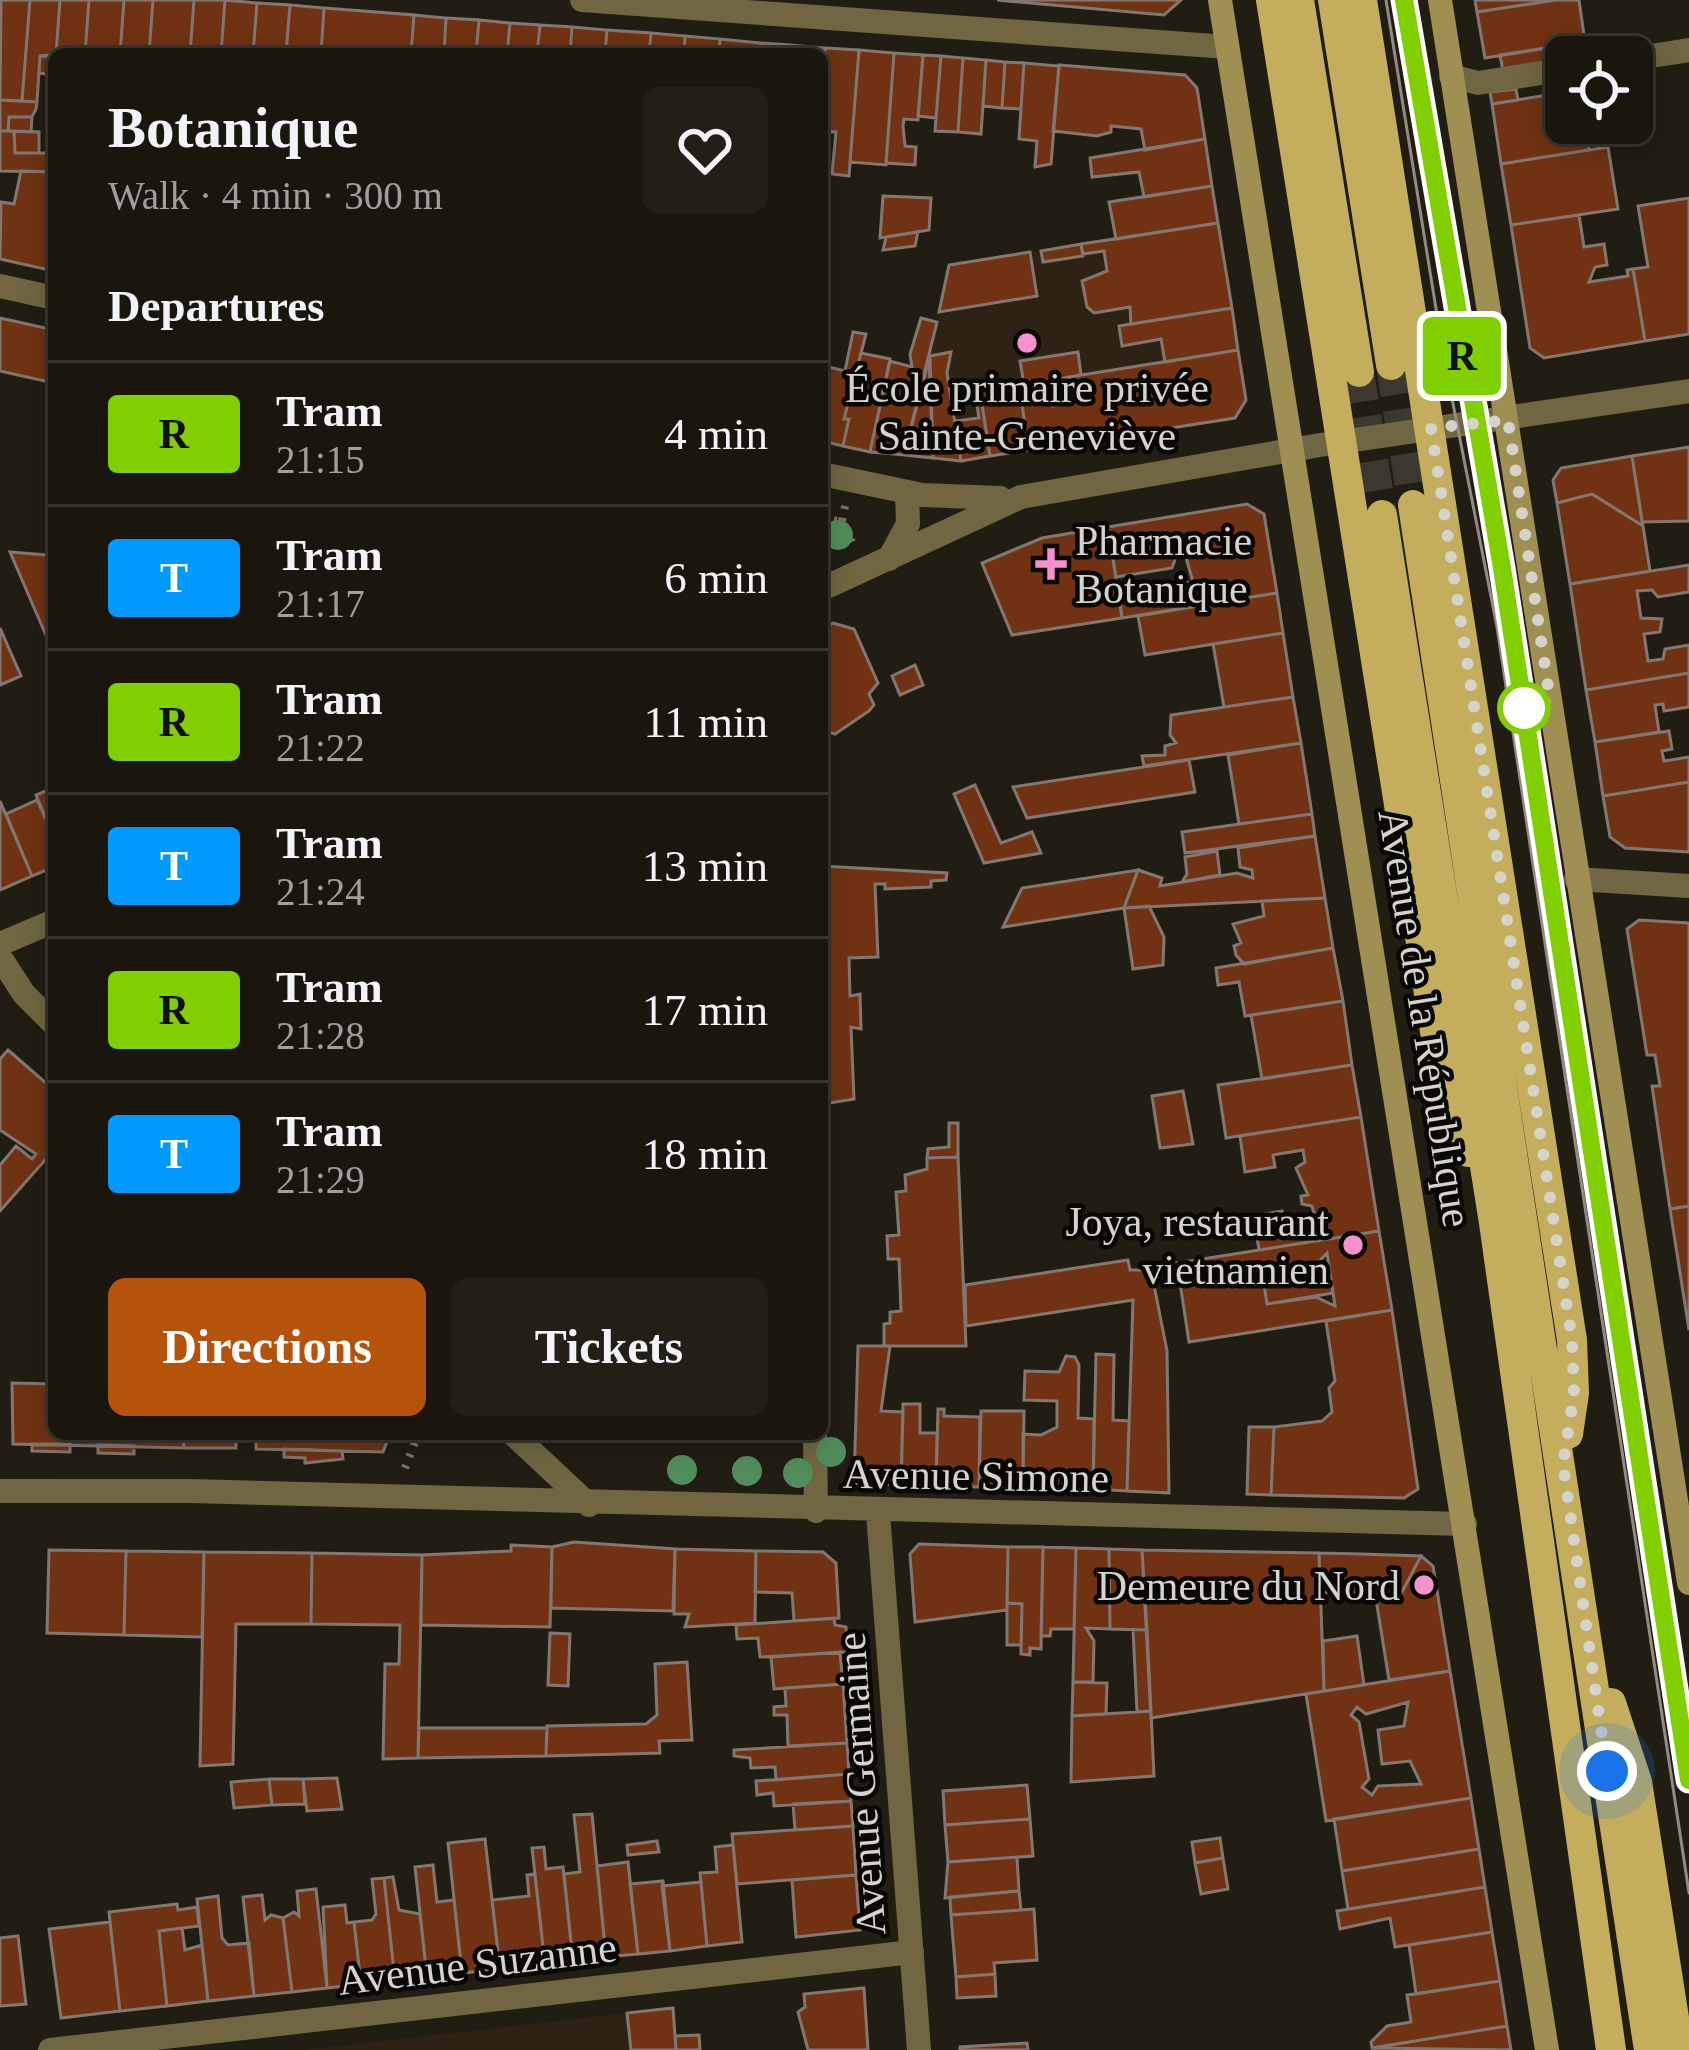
<!DOCTYPE html>
<html lang="en">
<head>
<meta charset="utf-8">
<style>
  body { margin:0; font-family:Georgia,serif; background:#231f17; color:#f1f3f6; height:100vh; display:flex; flex-direction:column; font-size:45px; white-space:nowrap }
  * { box-sizing:border-box; margin:0 }
  p { font-size:39px; color:#9f9f9e }
  .icon { flex:none; width:66px; height:66px; fill:none; stroke:currentColor; stroke-width:2; stroke-linecap:round; stroke-linejoin:round }
  .map { position:relative; flex:1; overflow:hidden }
  .side { position:absolute; left:48px; top:48px; width:780px; height:1392px; display:flex; flex-direction:column; background:#1a160e; border-radius:18px; box-shadow:0 6px 30px #0003,0 0 0 3px #38352e }
  .side>* { flex:none }
  .badge { padding:0 24px; border-radius:9px; font-size:42px; line-height:78px }
  .controls { position:absolute; left:1545px; top:36px; display:grid; gap:24px }
  .controls a { display:grid; place-items:center; width:108px; height:108px; border-radius:18px; background:#1a160e; box-shadow:0 6px 30px #0003,0 0 0 3px #38352e; font-size:60px }
  .you { position:absolute; width:60px; height:60px; margin:-30px; border:9px solid #fff; border-radius:50%; background:#1a73e8; box-shadow:0 0 0 18px #1a73e833 }
  .map>.badge { position:absolute; translate:-50% -50%; box-shadow:0 0 0 6px #fff }
  h2 { padding:0 60px; font-size:45px; line-height:108px }
  .round { display:grid; place-items:center; flex:none; width:126px; height:126px; border-radius:18px; background:#231f17 }
  .headline { display:flex; align-items:center; justify-content:space-between; height:204px; padding:0 60px }
  h1 { font-size:57px; font-weight:700; line-height:90px }
  .button { display:flex; gap:24px; margin-top:auto; padding:24px 60px }
  .button a { flex:1; height:138px; border-radius:18px; background:#b45309; color:#fff; font-size:48px; font-weight:700; line-height:138px; text-align:center }
  .button a+a { background:#231f17; color:#f1f3f6 }
  ul { padding:0; list-style:none }
  li { display:flex; align-items:center; gap:36px; height:144px; padding:0 60px; border-top:3px solid #38352e }
  li div { flex:1 }
  li b { display:block; font-size:45px }
  li em { font-style:normal }
  li .badge { min-width:132px; font-weight:700; text-align:center }
  .map>svg:first-child { display:block }
  .education { fill:#2e2214 }
  .building { fill:#703212; stroke:#847771; stroke-width:3; fill-rule:evenodd }
  .lines { fill:none; stroke-linecap:round; stroke-linejoin:round }
  .primary-tunnel { stroke:#3d382f; stroke-width:30; stroke-dasharray:30 15; stroke-linecap:butt }
  .path { stroke:#79756d; stroke-width:8; stroke-dasharray:3 9; stroke-linecap:butt }
  .lane { stroke:#706641; stroke-width:24 }
  .street { stroke:#706641; stroke-width:24 }
  .secondary { stroke:#9f8f52; stroke-width:24 }
  .primary { stroke:#c4ae5e; stroke-width:30 }
  .tram { stroke:#908c85; stroke-width:3 }
  .tree { fill:#528d5c }
  .line-casing { stroke:#fff; stroke-width:27 }
  .line { stroke:#81cf00; stroke-width:18 }
  .walk { stroke:#d6d3cd; stroke-width:12; stroke-dasharray:0 21.6 }
  .poi-dot { fill:#f690cf; stroke:#090804; stroke-width:4.5 }
  .stop-dot { fill:#fff; stroke:#81cf00; stroke-width:6 }
  .labels { text-anchor:middle; stroke-width:9; stroke-linejoin:round; paint-order:stroke }
  .poi-label { font-size:42px; fill:#d6d3cd; stroke:#090804; text-anchor:end }
  .street-label { font-size:42px; fill:#d6d3cd; stroke:#090804 }
</style>
</head>
<body>
<div class="map">
<svg width="1689" height="2050" viewBox="0 0 1689 2050">
  <rect width="100%" height="100%" fill="#221d13"/>
  <!-- education -->
  <path class="education" d="M1218 223 1232 308 1119 326 1123 346 1161 339 1165 362 981 391 990 456 961 461 947 373 950 353 930 356 949 265Z
    M627 2013 631 2050H304Z"/>
  <!-- building -->
  <path class="building" d="M1 0H30L22 101 0 100Z
    M30 0H60L56 54 40 56 37 102 22 101Z
    M60 0H89L85 54H56Z
    M89 0H124L120 54H85Z
    M124 0H153L149 54H120Z
    M153 0H194L190 54H149Z
    M194 0H225L221 54H190Z
    M225 0 257 3 253 54H221Z
    M997 0H1181L1164 15Z
    M1475 0H1556L1477 12Z
    M1556 0H1579L1585 42 1485 58 1477 12Z
    M257 3 290 5 286 54H253Z
    M290 5 324 8 321 54H286Z
    M324 8 414 15 411 54H321Z
    M414 15 446 18 444 54H411Z
    M446 18 479 20 476 54H444Z
    M479 20 510 23 507 54H476Z
    M510 23 540 25 537 54H507Z
    M540 25 572 27 570 54H537Z
    M572 27 607 30 605 54H570Z
    M607 30 651 33 649 54H605Z
    M651 33 685 36 684 54H649Z
    M685 36 720 39 719 54H684Z
    M720 39 761 43 760 54H719Z
    M1585 42 1587 57 1503 71 1500 55Z
    M761 43 790 45 789 54H760Z
    M790 45 825 48 822 83V54H789Z
    M825 48 859 50 849 176 832 174 836 132 822 131Z
    M859 50 894 53 886 165 850 162Z
    M894 53 923 55 918 120 904 119 903 126 905 146 916 147 915 165 886 163Z
    M923 55 941 56 936 118 918 116Z
    M40 56 54 57V75L39 73Z
    M941 56 963 58 958 132 935 131Z
    M963 58 986 60 981 134 958 132Z
    M986 60 1005 62 1002 108 983 106Z
    M1005 62 1024 63 1021 109 1002 108Z
    M1024 63 1059 66 1051 164 1035 167 1037 141 1019 139Z
    M1059 65 1185 75 1197 88 1205 139 1145 150 1141 129 1111 126V132L1097 136 1053 131Z
    M1516 89 1518 100 1492 104 1490 92Z
    M1566 92V123H1574L1575 130 1586 129 1589 150 1501 164 1492 104Z
    M0 100 37 102 36 109 32 117H9L8 131H0Z
    M9 117H32L31 132 8 131Z
    M0 131H14L15 153H54V172L0 171Z
    M14 131 39 132V153H15Z
    M1205 139 1212 186 1144 197 1139 172 1092 177 1090 158Z
    M1608 147 1618 209 1511 225 1501 164Z
    M21 171 54 172 49 270 0 259 1 202 14 204Z
    M1212 186 1218 223 1116 239 1109 202Z
    M883 196 931 198 929 230 880 238Z
    M1689 198V334L1645 341 1633 269 1648 267 1638 206Z
    M1579 215 1584 247 1604 244 1607 265 1595 267 1589 282 1628 276 1627 270 1633 269 1645 341 1544 358 1530 348 1511 225Z
    M1218 223 1232 308 1131 324 1130 307 1094 313 1087 307 1082 281 1107 271 1104 251 1083 254 1081 244Z
    M918 232 915 246 883 250 886 237Z
    M1081 244 1083 256 1043 262 1041 251Z
    M1030 252 1037 296 939 312 949 265Z
    M1232 308 1238 350 1165 362 1161 339 1122 346 1119 326Z
    M0 318 54 330 49 382 0 371Z
    M921 318 937 322 904 455 870 452 890 361 912 367 910 354Z
    M853 332 866 334 844 419H849L843 446 822 441V400L829 367 845 371Z
    M1238 350 1246 400 1235 418 1029 450 1019 385 1048 381 1052 406 1073 402 1069 377Z
    M951 352 947 373 961 461 933 458 930 356Z
    M1078 352 1081 375 1024 385 1020 361Z
    M861 353 890 359 870 452 843 446 849 419H844Z
    M929 359 933 458 904 455Z
    M1019 385 1029 450 990 456 980 391Z
    M976 398H981L990 456 961 461 955 421 979 418Z
    M1689 447V521L1642 522 1632 456Z
    M1632 456 1643 526 1592 494 1557 503 1553 480 1561 468Z
    M1592 494 1643 526 1650 571 1570 584 1557 503Z
    M1247 504 1264 514 1277 593 1122 618 1118 586 1134 588 1137 604 1176 599 1185 592 1184 583 1193 582 1185 554H1177L1172 568 1116 577 1108 527Z
    M1108 527 1122 618 1012 635 982 563 1042 538Z
    M10 552 47 555 54 570V654Z
    M1689 565V592L1658 597 1652 590 1637 591 1641 618 1662 619 1660 632 1644 634 1648 661 1663 659 1665 649 1689 645V673L1586 690 1570 584Z
    M1277 593 1283 633 1145 655 1138 616Z
    M833 623 854 629 878 683 869 694 874 705 869 711 835 734 822 730V629Z
    M0 628 21 676 0 685Z
    M1283 633 1293 697 1224 707 1213 644Z
    M915 665 923 685 900 695 892 676Z
    M1689 673V707L1664 711 1663 704 1655 705 1659 732 1595 742 1586 690Z
    M1293 697 1301 743 1144 766 1142 756 1165 755V746L1176 743 1170 735 1171 715Z
    M1669 731 1672 749 1662 751 1664 761 1689 757V782L1603 796 1595 742Z
    M1301 743 1312 814 1239 824 1228 755Z
    M1189 760 1195 792 1027 818 1013 787Z
    M54 773V837L36 795 53 788 49 775Z
    M1689 782V852L1625 848 1610 837 1603 796Z
    M975 785 1001 843 1032 832 1041 853 984 863 954 794Z
    M37 800 54 837V867L32 876 6 814Z
    M0 801 32 876 0 890Z
    M1312 814 1315 836 1185 853 1182 832Z
    M1315 836 1325 898 1124 908 1138 870 1162 878 1160 886 1237 873 1253 878 1252 870 1240 867 1238 848Z
    M1217 851 1220 875 1182 882 1187 874 1185 857Z
    M822 866 947 873 946 880 931 881V887L885 889V884H875L878 957 849 958 850 996 860 994 861 1029 851 1027 854 1099 824 1104Z
    M1138 870 1124 908 1003 927 1022 888Z
    M1325 898 1333 948 1244 964 1236 955 1234 946 1241 943 1233 924 1264 916 1262 901Z
    M1149 906 1164 937 1163 965 1133 969 1124 908Z
    M1639 920 1689 923V1206L1670 1209 1652 1086H1660L1655 1055H1647L1627 929Z
    M1333 948 1343 1001 1245 1016 1239 982 1218 985 1216 968Z
    M1343 1001 1352 1065 1262 1079 1251 1015Z
    M8 1050 54 1090V1150L0 1211V1165L16 1146 32 1159 36 1154 0 1130V1059Z
    M1352 1065 1361 1117 1226 1138 1218 1085Z
    M1183 1091 1193 1144 1160 1148 1152 1096Z
    M1361 1117 1379 1231 1259 1250 1254 1216 1282 1211 1284 1223 1315 1218 1312 1206 1302 1204 1301 1196 1308 1195 1296 1168 1305 1162 1303 1150 1273 1155 1275 1167 1245 1172 1240 1136Z
    M949 1123H958V1157L927 1158 928 1149 949 1147Z
    M958 1157 966 1346H884V1324L890 1323V1312L901 1311 899 1259H888L887 1236 899 1235 896 1192 906 1191 905 1175 927 1169V1158Z
    M1689 1206V1330L1670 1209Z
    M1379 1231 1392 1310 1189 1342 1177 1263ZM1327 1253 1335 1306 1316 1297 1267 1304 1263 1277 1313 1268Z
    M1128 1260 1130 1270H1151L1167 1351 1169 1493 1127 1491 1133 1300 966 1326 965 1285Z
    M1329 1266 1333 1293 1267 1304 1263 1277Z
    M1392 1310 1418 1489 1404 1498 1271 1495 1274 1427 1322 1421 1332 1412 1329 1388 1335 1381 1326 1321Z
    M858 1346H890L881 1411 903 1412 901 1485 854 1484Z
    M1096 1354 1114 1355 1113 1420 1129 1421 1127 1491 1093 1489Z
    M1066 1356 1075 1357 1079 1365 1078 1418 1094 1419 1093 1489 1023 1488V1434L1041 1435 1057 1427V1401L1024 1400 1025 1371 1059 1372Z
    M12 1383 54 1384V1434H183L184 1448 13 1444Z
    M903 1404H920V1433H937L936 1486 901 1485Z
    M938 1409H944V1416L980 1417 979 1487 936 1486Z
    M981 1411H1024L1023 1488 979 1487Z
    M1249 1427H1274L1271 1495 1247 1494Z
    M183 1434H236V1448H184Z
    M256 1434H390L383 1452 256 1449Z
    M32 1444H70V1452L32 1451Z
    M98 1445 134 1446V1454L98 1453Z
    M284 1449 342 1451 343 1459 305 1463V1458L284 1457Z
    M574 1542 675 1549 673 1611 551 1608 552 1547Z
    M919 1544 1008 1547 1007 1610 915 1622 910 1554Z
    M511 1545 552 1547 550 1627 421 1625 422 1555 511 1551Z
    M1008 1547H1043L1041 1649 1030 1648V1655L1021 1654 1022 1604 1007 1603Z
    M1043 1547 1076 1548 1074 1629H1051L1050 1636H1041Z
    M1076 1548 1109 1549 1110 1629 1086 1628 1094 1641 1093 1682H1073Z
    M675 1549 756 1551 755 1623 685 1627 689 1614H674Z
    M1109 1549 1142 1550 1147 1630 1110 1629Z
    M49 1550 126 1551 124 1635 47 1633Z
    M1142 1550 1319 1553 1324 1691 1151 1718Z
    M126 1551 204 1552 202 1637 124 1635Z
    M756 1551 823 1552 836 1563 839 1618 794 1621 792 1593 755 1592Z
    M204 1552 312 1553 311 1624H236L233 1764 200 1766Z
    M312 1553 422 1555 418 1758 383 1759 385 1664H399L400 1625 311 1624Z
    M1319 1553 1360 1554 1421 1556 1402 1592 1375 1593 1320 1592Z
    M1421 1556 1433 1566 1450 1671 1389 1680 1375 1593 1402 1592Z
    M1007 1603 1022 1604 1021 1645H1007Z
    M834 1618 835 1625 846 1627 847 1652 760 1657 758 1638 737 1639 736 1625Z
    M1133 1630H1147L1151 1711 1137 1712Z
    M550 1633 570 1634 568 1686 548 1685Z
    M1357 1636 1364 1685 1324 1691 1323 1641Z
    M840 1652 843 1684 774 1689 771 1657Z
    M687 1662 692 1740 659 1741 660 1753 546 1756 547 1726 646 1724 657 1715 655 1664Z
    M1450 1671 1471 1798 1326 1821 1306 1694ZM1408 1702 1404 1726 1378 1730 1382 1764 1410 1761 1421 1784 1378 1786 1372 1795 1362 1787 1369 1779 1359 1722 1351 1715 1357 1707 1366 1714Z
    M1073 1682 1107 1683 1106 1714 1072 1716Z
    M843 1684 847 1743 788 1746 787 1715H774V1707L786 1706 785 1688Z
    M1151 1711 1154 1776 1071 1782 1072 1716Z
    M419 1728H547L546 1756 418 1758Z
    M847 1743 849 1774 776 1780 775 1767 751 1768 750 1758 734 1756V1750Z
    M849 1774 851 1801 774 1806 773 1793 757 1795 756 1781Z
    M337 1778 342 1809 307 1811 303 1779Z
    M269 1779 272 1805 234 1808 231 1782Z
    M269 1779H303L305 1804 272 1805Z
    M1027 1785 1030 1819 945 1825 943 1791Z
    M1471 1798 1479 1849 1342 1871 1334 1819Z
    M851 1801 853 1826 795 1830 793 1804Z
    M592 1814 606 1957 573 1961 564 1874 580 1872 574 1815Z
    M1030 1819 1033 1856 948 1862 945 1825Z
    M853 1826 856 1875 737 1884 732 1834Z
    M1220 1838 1223 1858 1195 1863 1192 1842Z
    M485 1839 500 1969 462 1973 448 1843Z
    M657 1841 659 1852 628 1855 627 1845Z
    M733 1845 742 1942 707 1946 700 1873 717 1872 715 1847Z
    M544 1847 546 1869 563 1867 573 1961 545 1964 532 1848Z
    M1479 1849 1485 1887 1348 1909 1342 1871Z
    M1017 1857 1019 1891 945 1898 948 1862Z
    M1223 1858 1228 1889 1201 1894 1195 1863Z
    M628 1862 638 1954 606 1957 597 1866Z
    M433 1865 437 1902 454 1900 462 1973 427 1977 415 1867Z
    M535 1874 545 1964 500 1969 492 1900 529 1896 527 1875Z
    M856 1875 860 1930 796 1937 792 1880Z
    M393 1877 399 1910 420 1914 427 1977 395 1981 384 1878Z
    M384 1878 395 1981 361 1984 354 1922 372 1920 376 1914 372 1879Z
    M663 1881 670 1951 638 1954 630 1884Z
    M701 1882 707 1946 670 1951 662 1886Z
    M1485 1887 1492 1932 1395 1947 1390 1918 1340 1929 1337 1911Z
    M316 1889 327 1988 292 1992 283 1918 294 1912 299 1916 297 1891Z
    M1019 1891 1021 1910 951 1915 950 1897Z
    M262 1895 265 1920 271 1915 283 1918 292 1992 254 1996 243 1897Z
    M218 1896 222 1938 228 1945 249 1943 254 1996 208 2001 197 1899Z
    M177 1904 178 1910 197 1907 199 1926 159 1931 167 2006 120 2011 109 1912Z
    M345 1905 347 1923 354 1922 361 1984 327 1988 323 1907Z
    M1034 1909 1037 1960 994 1963 995 1974 956 1977 951 1915Z
    M110 1922 120 2011 61 2018 49 1929Z
    M182 1928 185 1950 202 1945 208 2001 167 2006 159 1931Z
    M1492 1932 1500 1981 1416 1994 1409 1945Z
    M18 1936 26 2004 0 2006V1938Z
    M995 1974 996 1996 957 1998 956 1977Z
    M1500 1981 1507 2026 1372 2048 1371 2042 1387 2026 1411 2022 1407 1995Z
    M864 1988 868 2050H808L798 2012 805 2007 804 1994Z
    M673 2008 676 2050H631L627 2013Z
    M1507 2026 1511 2050 1372 2048Z
    M699 2035 700 2050H676L675 2036Z
    M1027 2043 1028 2050H960V2047Z"/>
  <g class="lines">
    <!-- primary-tunnel -->
    <path class="primary-tunnel" d="M1391 365 1413 505
      M1359 372 1382 515"/>
    <!-- path -->
    <path class="path" d="M845 506 842 521 852 542
      M822 519 838 521 822 526
      M405 1468 418 1434"/>
    <!-- lane -->
    <path class="lane" d="M1632 59 1689 50
      M1451 76 1478 83 1566 69
      M815 1434 816 1511"/>
    <!-- street -->
    <path class="street" d="M582 0 1227 47
      M0 286 54 298
      M822 474 922 495 1000 498
      M889 559 908 524 907 493
      M822 589 1021 497 1320 445 1689 391
      M1576 879 1689 886
      M0 944 54 921
      M0 957 24 994 54 1024
      M513 1434 589 1505
      M0 1491H191L1465 1524
      M878 1513 919 2050
      M50 2050 912 1952"/>
    <!-- secondary -->
    <path class="secondary" d="M1220 0 1547 2050
      M1440 0 1689 1583"/>
    <!-- primary -->
    <path class="primary" d="M1271 0 1439 1056 1468 1152
      M1299 0 1359 372
      M1333 0 1391 365
      M1362 0 1572 1340 1574 1393 1568 1434
      M1413 505 1649 2050
      M1382 515 1494 1223 1611 2050
      M1611 1703 1637 1782 1679 2050"/>
    <!-- tram -->
    <path class="tram" d="M1386 0 1444 358 1497 627 1689 1893
      M1409 32 1484 463"/>
  </g>
  <!-- trees -->
  <g class="tree">
    <circle cx="838" cy="535" r="15"/>
    <circle cx="831" cy="1452" r="15"/>
    <circle cx="682" cy="1470" r="15"/>
    <circle cx="747" cy="1471" r="15"/>
    <circle cx="798" cy="1473" r="15"/>
  </g>
  <g class="lines">
    <defs>
      <path id="line" d="M1404 0 1502 568 1689 1780"/>
    </defs>
    <!-- line casing -->
    <use href="#line" class="line-casing"/>
    <!-- line -->
    <use href="#line" class="line"/>
    <!-- walk -->
    <path class="walk" d="M1524 708 1550 700 1508 420 1431 428 1572 1340 1574 1393 1563 1464 1607 1771"/>
  </g>
  <!-- markers -->
  <g class="poi-dot">
    <circle cx="1027" cy="343" r="12"/>
    <path d="M1045 546h12v12h12v12h-12v12h-12v-12h-12v-12h12z"/>
    <circle cx="1353" cy="1245" r="12"/>
    <circle cx="1424" cy="1585" r="12"/>
  </g>
  <circle class="stop-dot" cx="1524" cy="708" r="24"/>
  <g class="labels">
    <!-- poi labels -->
    <g class="poi-label">
      <text x="1027" y="402" text-anchor="middle">École primaire privée<tspan x="1027" dy="48">Sainte-Geneviève</tspan></text>
      <text x="1075" y="555" text-anchor="start">Pharmacie<tspan x="1075" dy="48">Botanique</tspan></text>
      <text x="1329" y="1236">Joya, restaurant<tspan x="1329" dy="48">vietnamien</tspan></text>
      <text x="1400" y="1600">Demeure du Nord</text>
    </g>
    <!-- street labels -->
    <g class="street-label">
      <text transform="translate(1426 1018) rotate(81)" y="15">Avenue de la République</text>
      <text transform="translate(976 1475) rotate(1)" y="15">Avenue Simone</text>
      <text transform="translate(860 1784) rotate(-94)" y="15">Avenue Germaine</text>
      <text transform="translate(477 1963) rotate(-7)" y="15">Avenue Suzanne</text>
    </g>
  </g>
</svg>
<div class="controls">
<a><svg class="icon" aria-label="locate" viewBox="0 0 24 24"><circle cx="12" cy="12" r="6"/><path d="M12 2v4M12 18v4M2 12h4M18 12h4"/></svg></a>
</div>
<div class="you" style="left:1607px;top:1771px"></div>
<b class="badge" style="left:1462px;top:356px;background:#81cf00;color:#111">R</b>
<section class="side">
<div class="headline"><div><h1>Botanique</h1><p>Walk · 4 min · 300 m</p></div><a class="round"><svg class="icon" aria-label="heart" viewBox="0 0 24 24"><path d="M12 20l-8-8c-3-5 5-10 8-4 3-6 11-1 8 4z"/></svg></a></div>
<h2>Departures</h2>
<ul>
<li><span class="badge" style="background:#81cf00;color:#111">R</span><div><b>Tram</b><p>21:15</p></div><em>4 min</em></li>
<li><span class="badge" style="background:#09f;color:#fff">T</span><div><b>Tram</b><p>21:17</p></div><em>6 min</em></li>
<li><span class="badge" style="background:#81cf00;color:#111">R</span><div><b>Tram</b><p>21:22</p></div><em>11 min</em></li>
<li><span class="badge" style="background:#09f;color:#fff">T</span><div><b>Tram</b><p>21:24</p></div><em>13 min</em></li>
<li><span class="badge" style="background:#81cf00;color:#111">R</span><div><b>Tram</b><p>21:28</p></div><em>17 min</em></li>
<li><span class="badge" style="background:#09f;color:#fff">T</span><div><b>Tram</b><p>21:29</p></div><em>18 min</em></li>
</ul>
<div class="button"><a>Directions</a><a>Tickets</a></div>
</section>
</div>
</body>
</html>
